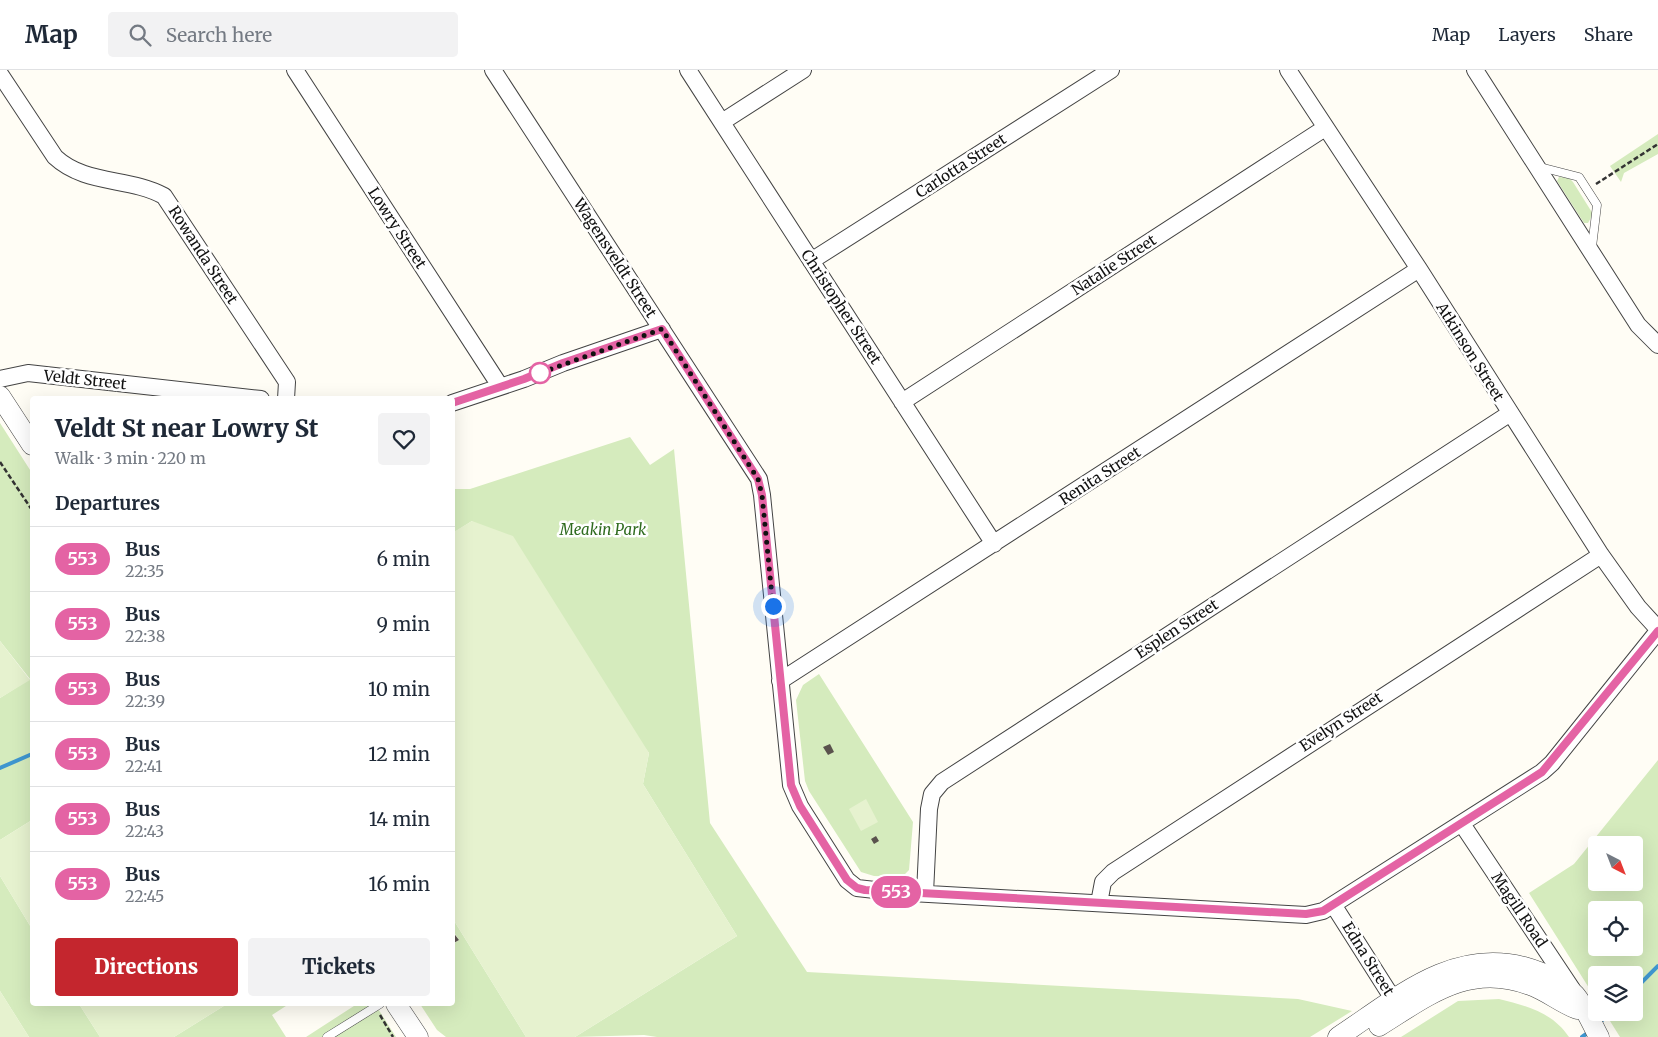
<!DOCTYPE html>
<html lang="en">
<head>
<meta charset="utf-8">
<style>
  body { margin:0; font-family:Merriweather,serif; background:#f2f2f3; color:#1f2937; height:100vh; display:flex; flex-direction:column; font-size:19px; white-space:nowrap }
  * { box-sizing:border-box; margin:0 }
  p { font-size:16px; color:#747a83 }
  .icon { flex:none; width:28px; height:28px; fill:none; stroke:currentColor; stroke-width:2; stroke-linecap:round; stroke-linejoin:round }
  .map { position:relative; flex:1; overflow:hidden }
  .sheet { position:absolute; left:30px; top:326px; width:425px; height:610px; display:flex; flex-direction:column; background:#fff; border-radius:5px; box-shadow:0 5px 20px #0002 }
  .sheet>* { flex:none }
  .badge { padding:0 10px; border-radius:16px; font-size:18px; line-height:32px }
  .needle { width:32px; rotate:138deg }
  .buttons { position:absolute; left:1588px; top:766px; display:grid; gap:10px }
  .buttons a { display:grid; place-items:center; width:55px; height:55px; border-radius:5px; background:#fff; box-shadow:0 5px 20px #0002; font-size:25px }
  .you { position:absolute; width:25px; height:25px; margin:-12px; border:4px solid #fff; border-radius:50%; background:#1a73e8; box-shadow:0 0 0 8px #1a73e833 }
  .map>.badge { position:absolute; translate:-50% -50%; box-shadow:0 0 0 2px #fff }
  h2 { padding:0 25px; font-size:19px; line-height:45px }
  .round { display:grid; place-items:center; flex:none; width:52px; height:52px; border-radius:5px; background:#f2f2f3 }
  .head { display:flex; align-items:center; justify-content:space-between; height:85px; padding:0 25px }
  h1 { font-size:24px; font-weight:800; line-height:38px }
  .button { display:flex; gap:10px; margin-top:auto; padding:10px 25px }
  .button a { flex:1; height:58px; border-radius:5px; background:#c4262e; color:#fff; font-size:20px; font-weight:800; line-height:58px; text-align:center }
  .button a+a { background:#f2f2f3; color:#1f2937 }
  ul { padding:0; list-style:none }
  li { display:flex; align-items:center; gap:15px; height:65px; padding:0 25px; border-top:1px solid #e0e1e3 }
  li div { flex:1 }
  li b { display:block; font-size:19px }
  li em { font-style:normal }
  li .badge { min-width:55px; font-weight:700; text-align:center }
  header { display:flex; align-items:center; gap:30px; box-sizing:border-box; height:70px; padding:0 25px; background:#fff; border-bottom:1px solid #e0e1e3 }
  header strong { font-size:24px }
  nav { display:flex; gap:28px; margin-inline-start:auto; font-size:18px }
  .search { width:350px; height:45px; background:#f2f2f3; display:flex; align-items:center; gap:12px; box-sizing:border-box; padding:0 18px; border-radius:5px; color:#747a83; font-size:19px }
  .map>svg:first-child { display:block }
  .green { fill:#d5ebbd; fill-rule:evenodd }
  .pitch { fill:#e6f2cf }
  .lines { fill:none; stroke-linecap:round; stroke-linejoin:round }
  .stream { stroke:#3f96cf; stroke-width:4 }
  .building { fill:#5a524d }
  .service-casing { stroke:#444; stroke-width:9 }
  .minor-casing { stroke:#444; stroke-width:18 }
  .tertiary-casing { stroke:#444; stroke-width:21 }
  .path { stroke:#333; stroke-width:2.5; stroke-dasharray:5 2.5; stroke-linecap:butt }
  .service { stroke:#fff; stroke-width:8 }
  .minor { stroke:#fff; stroke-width:16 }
  .tertiary { stroke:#fff; stroke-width:20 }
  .line-casing { stroke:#fff; stroke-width:11 }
  .line { stroke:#e463a4; stroke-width:8 }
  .walk { stroke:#111; stroke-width:5; stroke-dasharray:0 9 }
  .stop-dot { fill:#fff; stroke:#e463a4; stroke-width:2.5 }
  .labels { text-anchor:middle; stroke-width:5; stroke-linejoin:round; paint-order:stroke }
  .street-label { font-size:15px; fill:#111; stroke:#fff }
  .park-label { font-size:15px; font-style:italic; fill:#2f6b1f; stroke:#fff }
</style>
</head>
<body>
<header>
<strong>Map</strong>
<div class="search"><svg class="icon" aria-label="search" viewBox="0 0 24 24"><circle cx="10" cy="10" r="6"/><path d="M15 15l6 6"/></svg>Search here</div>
<nav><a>Map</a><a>Layers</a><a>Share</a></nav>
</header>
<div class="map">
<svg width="1658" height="967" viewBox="0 0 1658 967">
  <rect width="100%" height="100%" fill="#fffdf5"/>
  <!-- green -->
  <path class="green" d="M1658 64V84L1624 103 1621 112 1610 96Z
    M1559 107 1569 108 1573 112 1593 144 1588 153H1584L1557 111Z
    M0 353 32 403V750L0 770V628L30 609 0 571Z
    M630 367 650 395 674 379 710 753 807 902 1298 929 1352 941 1310 967H657L644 965 575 967 737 866 643 714 649 683 472 451 453 463V419H470Z
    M819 604 913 752 909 800 902 807 874 806 861 802 809 721 805 711 796 630 803 615Z
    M1658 690V967H1620L1605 943 1634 942V905H1596V929L1529 823 1574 794ZM1596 775H1634V812H1596ZM1596 840H1634V878H1596Z
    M0 806 32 859V934H79L100 967H29L0 921Z
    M453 849 526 967H446L437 960 420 934H452L453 874 459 870 453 861Z
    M1499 929C1527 936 1552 942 1569 967H1401L1458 931Z
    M227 934H289L272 945 286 967H174Z
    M357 934H375L396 967H306Z"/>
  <!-- pitch -->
  <path class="pitch" d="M472 451 513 466 649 683 643 714 737 866 575 967H526L453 849 452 463Z
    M0 571 30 610 0 628Z
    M866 729 878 752 861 761 849 739Z
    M32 750V859L0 806V770Z
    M0 921 29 967H0Z
    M79 934H227L174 967H100Z"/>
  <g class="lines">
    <!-- stream -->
    <path class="stream" d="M0 698 32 684
      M1634 920 1658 896
      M1598 954 1611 942
      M1582 967 1589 962"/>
  </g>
  <!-- building -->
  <path class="building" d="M830 674 834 682 828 685 823 677Z
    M876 766 879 771 874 774 871 769Z
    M452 861 459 870 452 874Z"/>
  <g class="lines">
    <defs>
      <path id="service" d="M1540 97 1579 107 1597 135 1592 177
        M327 967 380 934"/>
      <path id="minor" d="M295 0 500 316
        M493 0 759 409 762 425 791 715 800 736 847 810 857 818 893 822 1306 845 1323 841 1542 702 1552 693 1658 561
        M688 0 994 474
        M1288 0 1419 199 1601 485 1638 537 1658 559
        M1475 0 1638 255 1658 275
        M0 4 55 87C85 115 129 107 164 126L287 312 286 329
        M722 52 803 0
        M811 191 1111 0
        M0 309 28 303 261 329
        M902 332 1325 58
        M452 333 524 309 563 293 662 259
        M780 611 1419 199
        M1462 754 1572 919
        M925 823 929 739 932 724 942 712 1509 344
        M1099 833 1103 812 1113 802 1601 485
        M1334 836 1400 940"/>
      <path id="tertiary" d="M0 326 32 375
        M396 934 418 967
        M1379 956C1429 925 1469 892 1530 915 1547 921 1561 933 1577 939
        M1338 967C1396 929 1451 878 1524 897 1542 902 1561 911 1574 924 1582 931 1593 956 1599 967"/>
    </defs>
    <!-- service casing -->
    <use href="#service" class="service-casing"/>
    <!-- minor casing -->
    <use href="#minor" class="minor-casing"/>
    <!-- tertiary casing -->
    <use href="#tertiary" class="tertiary-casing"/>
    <!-- path -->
    <path class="path" d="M1596 114 1658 74
      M0 392 32 440
      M380 945 393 967"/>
    <!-- service -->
    <use href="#service" class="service"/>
    <!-- minor -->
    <use href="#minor" class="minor"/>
    <!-- tertiary -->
    <use href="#tertiary" class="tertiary"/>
  </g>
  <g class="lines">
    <defs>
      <path id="line" d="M452 333 524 309 563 293 662 259 758 409 762 425 791 715 800 736 847 810 857 818 865 820 1306 844 1323 841 1542 702 1658 561"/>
    </defs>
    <!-- line casing -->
    <use href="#line" class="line-casing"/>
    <!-- line -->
    <use href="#line" class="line"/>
    <!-- walk -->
    <path class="walk" d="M540 303 537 304 662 259 758 409 762 425 773 536"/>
  </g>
  <!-- markers -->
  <circle class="stop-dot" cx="540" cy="303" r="10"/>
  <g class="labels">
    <!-- street labels -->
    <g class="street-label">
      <text transform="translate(961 96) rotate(-33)" y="5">Carlotta Street</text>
      <text transform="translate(397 158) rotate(57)" y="5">Lowry Street</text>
      <text transform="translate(203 185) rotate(57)" y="5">Rowanda Street</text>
      <text transform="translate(615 188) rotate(57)" y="5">Wagensveldt Street</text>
      <text transform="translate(1114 195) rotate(-33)" y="5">Natalie Street</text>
      <text transform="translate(841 237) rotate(57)" y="5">Christopher Street</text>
      <text transform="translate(1470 282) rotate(58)" y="5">Atkinson Street</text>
      <text transform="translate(85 310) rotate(6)" y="5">Veldt Street</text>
      <text transform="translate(1100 406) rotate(-33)" y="5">Renita Street</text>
      <text transform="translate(1177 559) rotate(-33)" y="5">Esplen Street</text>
      <text transform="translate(1341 652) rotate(-33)" y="5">Evelyn Street</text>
      <text transform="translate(1519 840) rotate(56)" y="5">Magill Road</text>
      <text transform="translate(1368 889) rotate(58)" y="5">Edna Street</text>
    </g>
    <!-- park labels -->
    <g class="park-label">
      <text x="603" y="465">Meakin Park</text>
    </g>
  </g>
</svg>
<div class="buttons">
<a><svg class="needle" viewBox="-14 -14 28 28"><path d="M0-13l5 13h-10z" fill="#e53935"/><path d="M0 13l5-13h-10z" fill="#747a83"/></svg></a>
<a><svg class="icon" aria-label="locate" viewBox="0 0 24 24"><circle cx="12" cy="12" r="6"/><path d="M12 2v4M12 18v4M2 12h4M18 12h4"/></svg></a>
<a><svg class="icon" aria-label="layers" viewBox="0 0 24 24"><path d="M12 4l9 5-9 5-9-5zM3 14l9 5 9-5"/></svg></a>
</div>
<div class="you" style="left:773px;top:536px"></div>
<b class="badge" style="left:896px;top:822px;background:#e463a4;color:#fff">553</b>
<section class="sheet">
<div class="head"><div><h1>Veldt St near Lowry St</h1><p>Walk · 3 min · 220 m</p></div><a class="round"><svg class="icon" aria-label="heart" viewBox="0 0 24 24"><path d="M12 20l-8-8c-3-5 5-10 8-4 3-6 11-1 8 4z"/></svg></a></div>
<h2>Departures</h2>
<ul>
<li><span class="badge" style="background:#e463a4;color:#fff">553</span><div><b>Bus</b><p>22:35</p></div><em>6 min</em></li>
<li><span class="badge" style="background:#e463a4;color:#fff">553</span><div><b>Bus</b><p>22:38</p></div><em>9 min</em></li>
<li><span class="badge" style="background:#e463a4;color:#fff">553</span><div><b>Bus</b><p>22:39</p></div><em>10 min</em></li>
<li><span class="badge" style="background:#e463a4;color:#fff">553</span><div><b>Bus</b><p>22:41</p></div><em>12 min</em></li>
<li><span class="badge" style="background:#e463a4;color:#fff">553</span><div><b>Bus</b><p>22:43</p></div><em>14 min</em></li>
<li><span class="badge" style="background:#e463a4;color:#fff">553</span><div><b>Bus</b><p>22:45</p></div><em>16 min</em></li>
</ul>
<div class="button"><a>Directions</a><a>Tickets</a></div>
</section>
</div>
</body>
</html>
